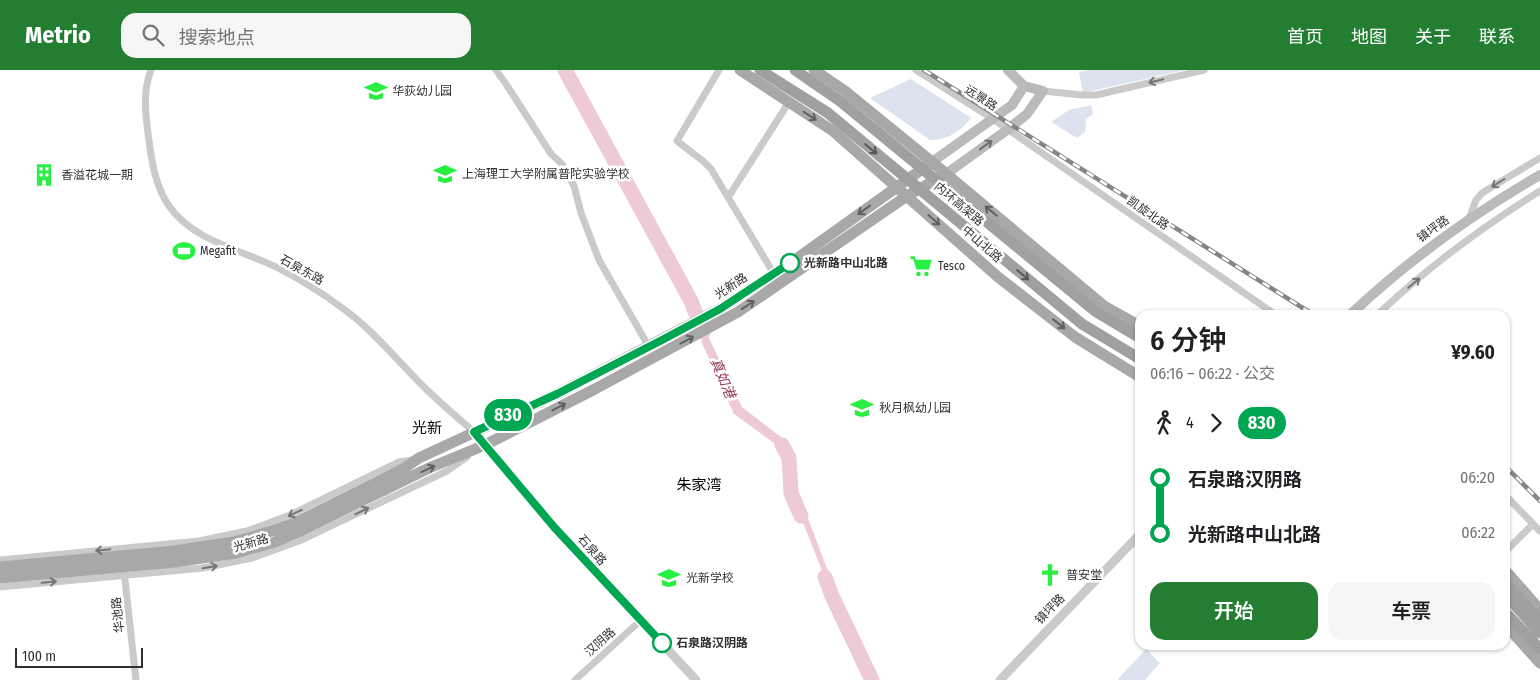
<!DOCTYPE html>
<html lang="zh">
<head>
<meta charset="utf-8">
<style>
  body { margin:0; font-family:"Fira Sans Condensed","Noto Sans SC",sans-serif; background:#f6f6f6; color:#202124; height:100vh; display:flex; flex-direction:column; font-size:19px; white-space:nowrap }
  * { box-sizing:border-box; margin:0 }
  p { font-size:16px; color:#757577 }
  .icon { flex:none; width:28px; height:28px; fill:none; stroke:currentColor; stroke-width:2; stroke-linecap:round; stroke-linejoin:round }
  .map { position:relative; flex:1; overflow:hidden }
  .details { position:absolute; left:1135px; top:240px; width:375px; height:340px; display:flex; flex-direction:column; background:#fff; border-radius:15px; box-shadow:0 1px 4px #0004 }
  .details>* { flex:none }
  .badge { padding:0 10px; border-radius:16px; font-size:18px; line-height:32px }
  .scale { position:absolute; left:15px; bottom:12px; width:128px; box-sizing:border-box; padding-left:5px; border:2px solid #303030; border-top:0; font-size:14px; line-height:18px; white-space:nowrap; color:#303030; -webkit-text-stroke:4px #fff; paint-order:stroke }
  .map>.badge { position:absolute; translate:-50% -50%; box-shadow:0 0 0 2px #fff }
  .legs { display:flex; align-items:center; gap:8px; height:55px; padding:0 15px; font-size:16px }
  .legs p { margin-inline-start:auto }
  .headline { display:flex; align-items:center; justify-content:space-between; height:85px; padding:0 15px }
  h1 { font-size:28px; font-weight:600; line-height:38px }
  .button { display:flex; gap:10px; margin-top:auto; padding:10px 15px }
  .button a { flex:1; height:58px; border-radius:15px; background:#247e32; color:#fff; font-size:20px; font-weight:600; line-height:58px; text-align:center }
  .button a+a { background:#f6f6f6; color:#202124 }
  ul { padding:0 15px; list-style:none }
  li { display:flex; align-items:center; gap:18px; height:55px; font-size:19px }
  li i { display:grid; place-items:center; width:8px; height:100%; margin:0 6px; background:currentColor }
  li i::after { content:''; width:12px; height:12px; margin:-6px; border:4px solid; border-radius:50%; background:#fff }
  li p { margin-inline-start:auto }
  li:first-child i { background:linear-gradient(#0000 50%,currentColor 0) }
  li:last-child i { background:linear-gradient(currentColor 50%,#0000 0) }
  header { display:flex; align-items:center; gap:30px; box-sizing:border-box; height:70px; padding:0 25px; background:#247e32; color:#fff }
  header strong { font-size:24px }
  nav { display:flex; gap:28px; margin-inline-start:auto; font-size:18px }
  .search { width:350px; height:45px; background:#f6f6f6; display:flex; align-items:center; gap:12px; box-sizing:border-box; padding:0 18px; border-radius:15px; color:#757577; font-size:19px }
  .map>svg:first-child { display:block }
  .green { fill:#dde3ee }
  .water { fill:#eec9d8 }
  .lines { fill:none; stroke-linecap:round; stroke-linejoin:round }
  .river { stroke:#eec9d8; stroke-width:15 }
  .minor { stroke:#cacaca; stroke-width:7 }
  .tertiary { stroke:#cacaca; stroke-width:9 }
  .secondary { stroke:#bababa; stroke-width:10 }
  .primary { stroke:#a8a8a8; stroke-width:11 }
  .trunk { stroke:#a0a0a0; stroke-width:11 }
  .rail-casing { stroke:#858585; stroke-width:4.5 }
  .rail { stroke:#fff; stroke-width:2.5; stroke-dasharray:8; stroke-linecap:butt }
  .primary-bridge { stroke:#a8a8a8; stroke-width:11 }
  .trunk-bridge { stroke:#a0a0a0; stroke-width:11 }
  .oneway { stroke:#757575 }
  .oneway2 { stroke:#606060 }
  .oneway3 { stroke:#6e6e6e }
  .oneway4 { stroke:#575757 }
  .line-1-casing { stroke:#fff; stroke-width:11 }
  .line-1 { stroke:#00a651; stroke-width:8 }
  .stop-1-dot { fill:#fff; stroke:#00a651; stroke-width:2.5 }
  .labels { text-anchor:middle; stroke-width:5; stroke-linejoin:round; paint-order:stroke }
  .poi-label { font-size:12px; fill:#303030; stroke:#fff; text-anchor:start }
  .street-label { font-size:12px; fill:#303030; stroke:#fff }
  .stop-label { font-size:12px; font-weight:bold; fill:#303030; stroke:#fff; text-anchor:start }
  .water-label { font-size:14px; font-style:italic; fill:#973960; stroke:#fff }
  .quarter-label { font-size:15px; fill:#000; stroke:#fff }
</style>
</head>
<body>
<header>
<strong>Metrio</strong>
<div class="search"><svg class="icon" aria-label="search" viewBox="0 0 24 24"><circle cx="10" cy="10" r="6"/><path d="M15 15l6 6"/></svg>搜索地点</div>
<nav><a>首页</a><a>地图</a><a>关于</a><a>联系</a></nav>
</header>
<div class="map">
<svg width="1540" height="610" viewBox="0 0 1540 610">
  <rect width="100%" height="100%" fill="#fff"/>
  <!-- green -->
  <path class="green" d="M1088 0H1185L1083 23 1079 2Z
    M911 9 971 48C960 62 948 70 930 70L870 28Z
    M1091 35 1093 44 1086 49 1085 62 1077 68 1051 52 1069 40Z
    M1146 579 1160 593 1145 610H1119L1118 609Z"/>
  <!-- water -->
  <path class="water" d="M708 266 742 337 786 371 795 387 798 422 837 525 877 610H872L832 526 793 427 789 394 778 376 734 344 701 271Z"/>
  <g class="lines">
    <!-- river -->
    <path class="river" d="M565 0 691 231 703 262
      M782 375 789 388 791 423 801 446
      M825 507 832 526 872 610"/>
    <!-- minor -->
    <path class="minor" d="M151 0C142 22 146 49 149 71 152 94 156 117 169 136 194 172 243 180 280 199 301 210 322 223 341 237 372 259 396 289 423 316 439 332 457 347 474 362
      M496 0 506 14 551 84 562 94 574 116 581 143 599 190 649 277
      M719 0 677 71 703 91 711 99 774 204
      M916 0 993 49 1276 245
      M1043 21 1082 25H1096L1204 0
      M729 126 789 32
      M1469 149 1476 130 1482 123 1540 88
      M1377 245C1427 198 1482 157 1540 121
      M1505 425 1540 461
      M1505 482 1533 454
      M0 490 199 471 247 461 290 445 399 392 412 390
      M124 501 136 610
      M0 517 203 498 252 488 299 471 447 401 467 387
      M575 610 640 551"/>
    <!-- tertiary -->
    <path class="tertiary" d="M474 362 554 457 696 610
      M1000 610 1140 464"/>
    <!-- secondary -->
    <path class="secondary" d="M932 92 1012 35 1024 16
      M946 104 1007 60 1027 44 1043 21 1024 16 1008 0
      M1350 245C1408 190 1471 145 1540 105"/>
    <!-- primary -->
    <path class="primary" d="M740 0 833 61 998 207 1075 267 1140 307
      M814 0 845 21 932 92 1104 236 1140 256
      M380 411 403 399 419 388 557 324 720 239 792 192 932 92
      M384 420 429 398 485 375 595 319 738 242 907 126 946 104
      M1505 500 1540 540
      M1505 554 1540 593"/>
    <!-- trunk -->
    <path class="trunk" d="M1505 513 1540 550
      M1505 524 1540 563
      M1505 542 1540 579"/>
    <defs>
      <path id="rail" d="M924 0 1314 245
        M1505 396 1540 431"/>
    </defs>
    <!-- rail casing -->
    <use href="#rail" class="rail-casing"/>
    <!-- rail -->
    <use href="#rail" class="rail"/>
    <!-- primary-bridge -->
    <path class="primary-bridge" d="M0 497 174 481 234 472 272 461 295 453 380 411
      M0 508 175 492 236 483 275 472 298 462 384 420"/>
    <!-- trunk-bridge -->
    <path class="trunk-bridge" d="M760 0 828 43 1082 254 1140 289
      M795 0 840 31 1095 241 1140 268"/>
  </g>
  <!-- one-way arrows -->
  <defs><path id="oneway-shaft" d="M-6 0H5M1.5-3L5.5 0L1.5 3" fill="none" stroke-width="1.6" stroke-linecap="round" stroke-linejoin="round" transform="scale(1.25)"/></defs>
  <g class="oneway">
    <use href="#oneway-shaft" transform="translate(1156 11) rotate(167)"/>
    <use href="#oneway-shaft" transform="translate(1498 113) rotate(148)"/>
    <use href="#oneway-shaft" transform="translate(1414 213) rotate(-40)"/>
    <use href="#oneway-shaft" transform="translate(362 441) rotate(-26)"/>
    <use href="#oneway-shaft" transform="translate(295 443) rotate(155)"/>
    <use href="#oneway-shaft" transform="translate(103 480) rotate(174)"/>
    <use href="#oneway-shaft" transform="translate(210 497) rotate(-10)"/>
    <use href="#oneway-shaft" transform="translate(49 512) rotate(-5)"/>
  </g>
  <g class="oneway2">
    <use href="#oneway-shaft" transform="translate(810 46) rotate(33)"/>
    <use href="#oneway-shaft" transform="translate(864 140) rotate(144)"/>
    <use href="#oneway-shaft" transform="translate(991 141) rotate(-140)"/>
    <use href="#oneway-shaft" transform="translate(934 150) rotate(41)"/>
    <use href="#oneway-shaft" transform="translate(748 235) rotate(-34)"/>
    <use href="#oneway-shaft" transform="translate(1059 254) rotate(38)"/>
    <use href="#oneway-shaft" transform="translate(687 270) rotate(-28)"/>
    <use href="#oneway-shaft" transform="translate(559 337) rotate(-27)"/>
    <use href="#oneway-shaft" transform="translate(428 399) rotate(-25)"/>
  </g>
  <use class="oneway3" href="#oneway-shaft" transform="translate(986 75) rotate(-36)"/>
  <g class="oneway4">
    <use href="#oneway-shaft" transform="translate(871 79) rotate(40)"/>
    <use href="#oneway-shaft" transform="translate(1023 205) rotate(40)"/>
  </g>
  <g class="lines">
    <defs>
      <path id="line-1" d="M662 573 554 457 474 362 557 324 662 270 720 239 790 193"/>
    </defs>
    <!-- line-1 casing -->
    <use href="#line-1" class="line-1-casing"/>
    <!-- line-1 -->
    <use href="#line-1" class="line-1"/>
  </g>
  <!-- icons -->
  <defs>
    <symbol id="school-bare" viewBox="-9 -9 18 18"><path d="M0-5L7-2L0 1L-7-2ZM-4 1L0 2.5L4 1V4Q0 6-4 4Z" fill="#2aef43" stroke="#fff" stroke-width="2.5" paint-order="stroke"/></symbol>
    <symbol id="building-bare" viewBox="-9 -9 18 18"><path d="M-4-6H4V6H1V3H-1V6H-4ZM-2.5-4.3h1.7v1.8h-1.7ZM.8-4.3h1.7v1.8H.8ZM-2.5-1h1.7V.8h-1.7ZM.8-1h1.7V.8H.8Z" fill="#2aef43" stroke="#fff" stroke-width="2.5" paint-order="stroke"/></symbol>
    <symbol id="stadium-bare" viewBox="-9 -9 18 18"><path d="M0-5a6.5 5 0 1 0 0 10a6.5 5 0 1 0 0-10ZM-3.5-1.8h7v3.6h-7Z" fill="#2aef43" stroke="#fff" stroke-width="2.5" paint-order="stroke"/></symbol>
    <symbol id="supermarket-bare" viewBox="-9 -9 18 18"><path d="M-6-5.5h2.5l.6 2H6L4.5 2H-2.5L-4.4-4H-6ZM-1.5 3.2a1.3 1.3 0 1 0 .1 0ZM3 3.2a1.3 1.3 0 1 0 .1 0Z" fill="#2aef43" stroke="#fff" stroke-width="2.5" paint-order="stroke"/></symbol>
    <symbol id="church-bare" viewBox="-9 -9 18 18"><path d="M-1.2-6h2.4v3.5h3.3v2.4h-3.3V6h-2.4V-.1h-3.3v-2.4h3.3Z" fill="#2aef43" stroke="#fff" stroke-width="2.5" paint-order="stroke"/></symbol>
  </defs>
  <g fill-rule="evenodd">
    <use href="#school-bare" x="360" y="5" width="32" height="32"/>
    <use href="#school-bare" x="429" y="88" width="32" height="32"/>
    <use href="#building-bare" x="28" y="89" width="32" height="32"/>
    <use href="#stadium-bare" x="168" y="165" width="32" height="32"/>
    <use href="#supermarket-bare" x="905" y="180" width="32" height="32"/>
    <use href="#school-bare" x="846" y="322" width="32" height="32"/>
    <use href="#church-bare" x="1034" y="489" width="32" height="32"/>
    <use href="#school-bare" x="653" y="492" width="32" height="32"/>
  </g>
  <!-- markers -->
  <g class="stop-1-dot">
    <circle cx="790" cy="193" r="9"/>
    <circle cx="662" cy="573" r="9"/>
  </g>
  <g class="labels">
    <!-- poi labels -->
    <g class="poi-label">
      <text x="392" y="25">华荻幼儿园</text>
      <text x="462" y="108">上海理工大学附属普陀实验学校</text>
      <text x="61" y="109">香溢花城一期</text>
      <text x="200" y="185">Megafit</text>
      <text x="938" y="200">Tesco</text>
      <text x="879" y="342">秋月枫幼儿园</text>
      <text x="1066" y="509">普安堂</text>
      <text x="686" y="512">光新学校</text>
    </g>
    <!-- street labels -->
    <g class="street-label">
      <text transform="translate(981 28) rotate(33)" y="4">远景路</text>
      <text transform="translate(959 134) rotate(40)" y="4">内环高架路</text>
      <text transform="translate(1148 143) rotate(35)" y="4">凯旋北路</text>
      <text transform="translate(1433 159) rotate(-36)" y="4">镇坪路</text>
      <text transform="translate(982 174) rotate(41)" y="4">中山北路</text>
      <text transform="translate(302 200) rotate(29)" y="4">石泉东路</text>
      <text transform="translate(731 216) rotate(-33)" y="4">光新路</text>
      <text transform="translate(251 473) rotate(-16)" y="4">光新路</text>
      <text transform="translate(592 480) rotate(48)" y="4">石泉路</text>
      <text transform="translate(1050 539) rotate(-46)" y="4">镇坪路</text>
      <text transform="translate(118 545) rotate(-96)" y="4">华池路</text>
      <text transform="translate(600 572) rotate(-42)" y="4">汉阴路</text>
    </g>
    <!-- stop labels -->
    <g class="stop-label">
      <text x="804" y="197">光新路中山北路</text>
      <text x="676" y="577">石泉路汉阴路</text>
    </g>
    <!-- water labels -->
    <g class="water-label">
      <text transform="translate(723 308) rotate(67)" y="5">真如港</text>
    </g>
    <!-- quarter labels -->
    <g class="quarter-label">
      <text x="427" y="363">光新</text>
      <text x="699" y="420">朱家湾</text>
    </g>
  </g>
</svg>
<div class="scale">100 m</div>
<b class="badge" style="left:508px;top:345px;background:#00a651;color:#fff">830</b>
<section class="details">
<div class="headline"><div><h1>6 分钟</h1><p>06:16 – 06:22 · 公交</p></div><b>¥9.60</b></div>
<div class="legs"><svg class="icon" aria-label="walk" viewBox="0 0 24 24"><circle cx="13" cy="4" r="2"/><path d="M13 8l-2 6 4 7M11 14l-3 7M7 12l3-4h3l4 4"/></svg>4<svg class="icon" aria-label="forward" viewBox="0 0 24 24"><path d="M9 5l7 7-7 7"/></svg><b class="badge" style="background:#00a651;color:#fff">830</b></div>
<ul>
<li><i style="color:#00a651"></i><b>石泉路汉阴路</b><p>06:20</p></li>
<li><i style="color:#00a651"></i><b>光新路中山北路</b><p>06:22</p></li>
</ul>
<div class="button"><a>开始</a><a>车票</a></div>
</section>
</div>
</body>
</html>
